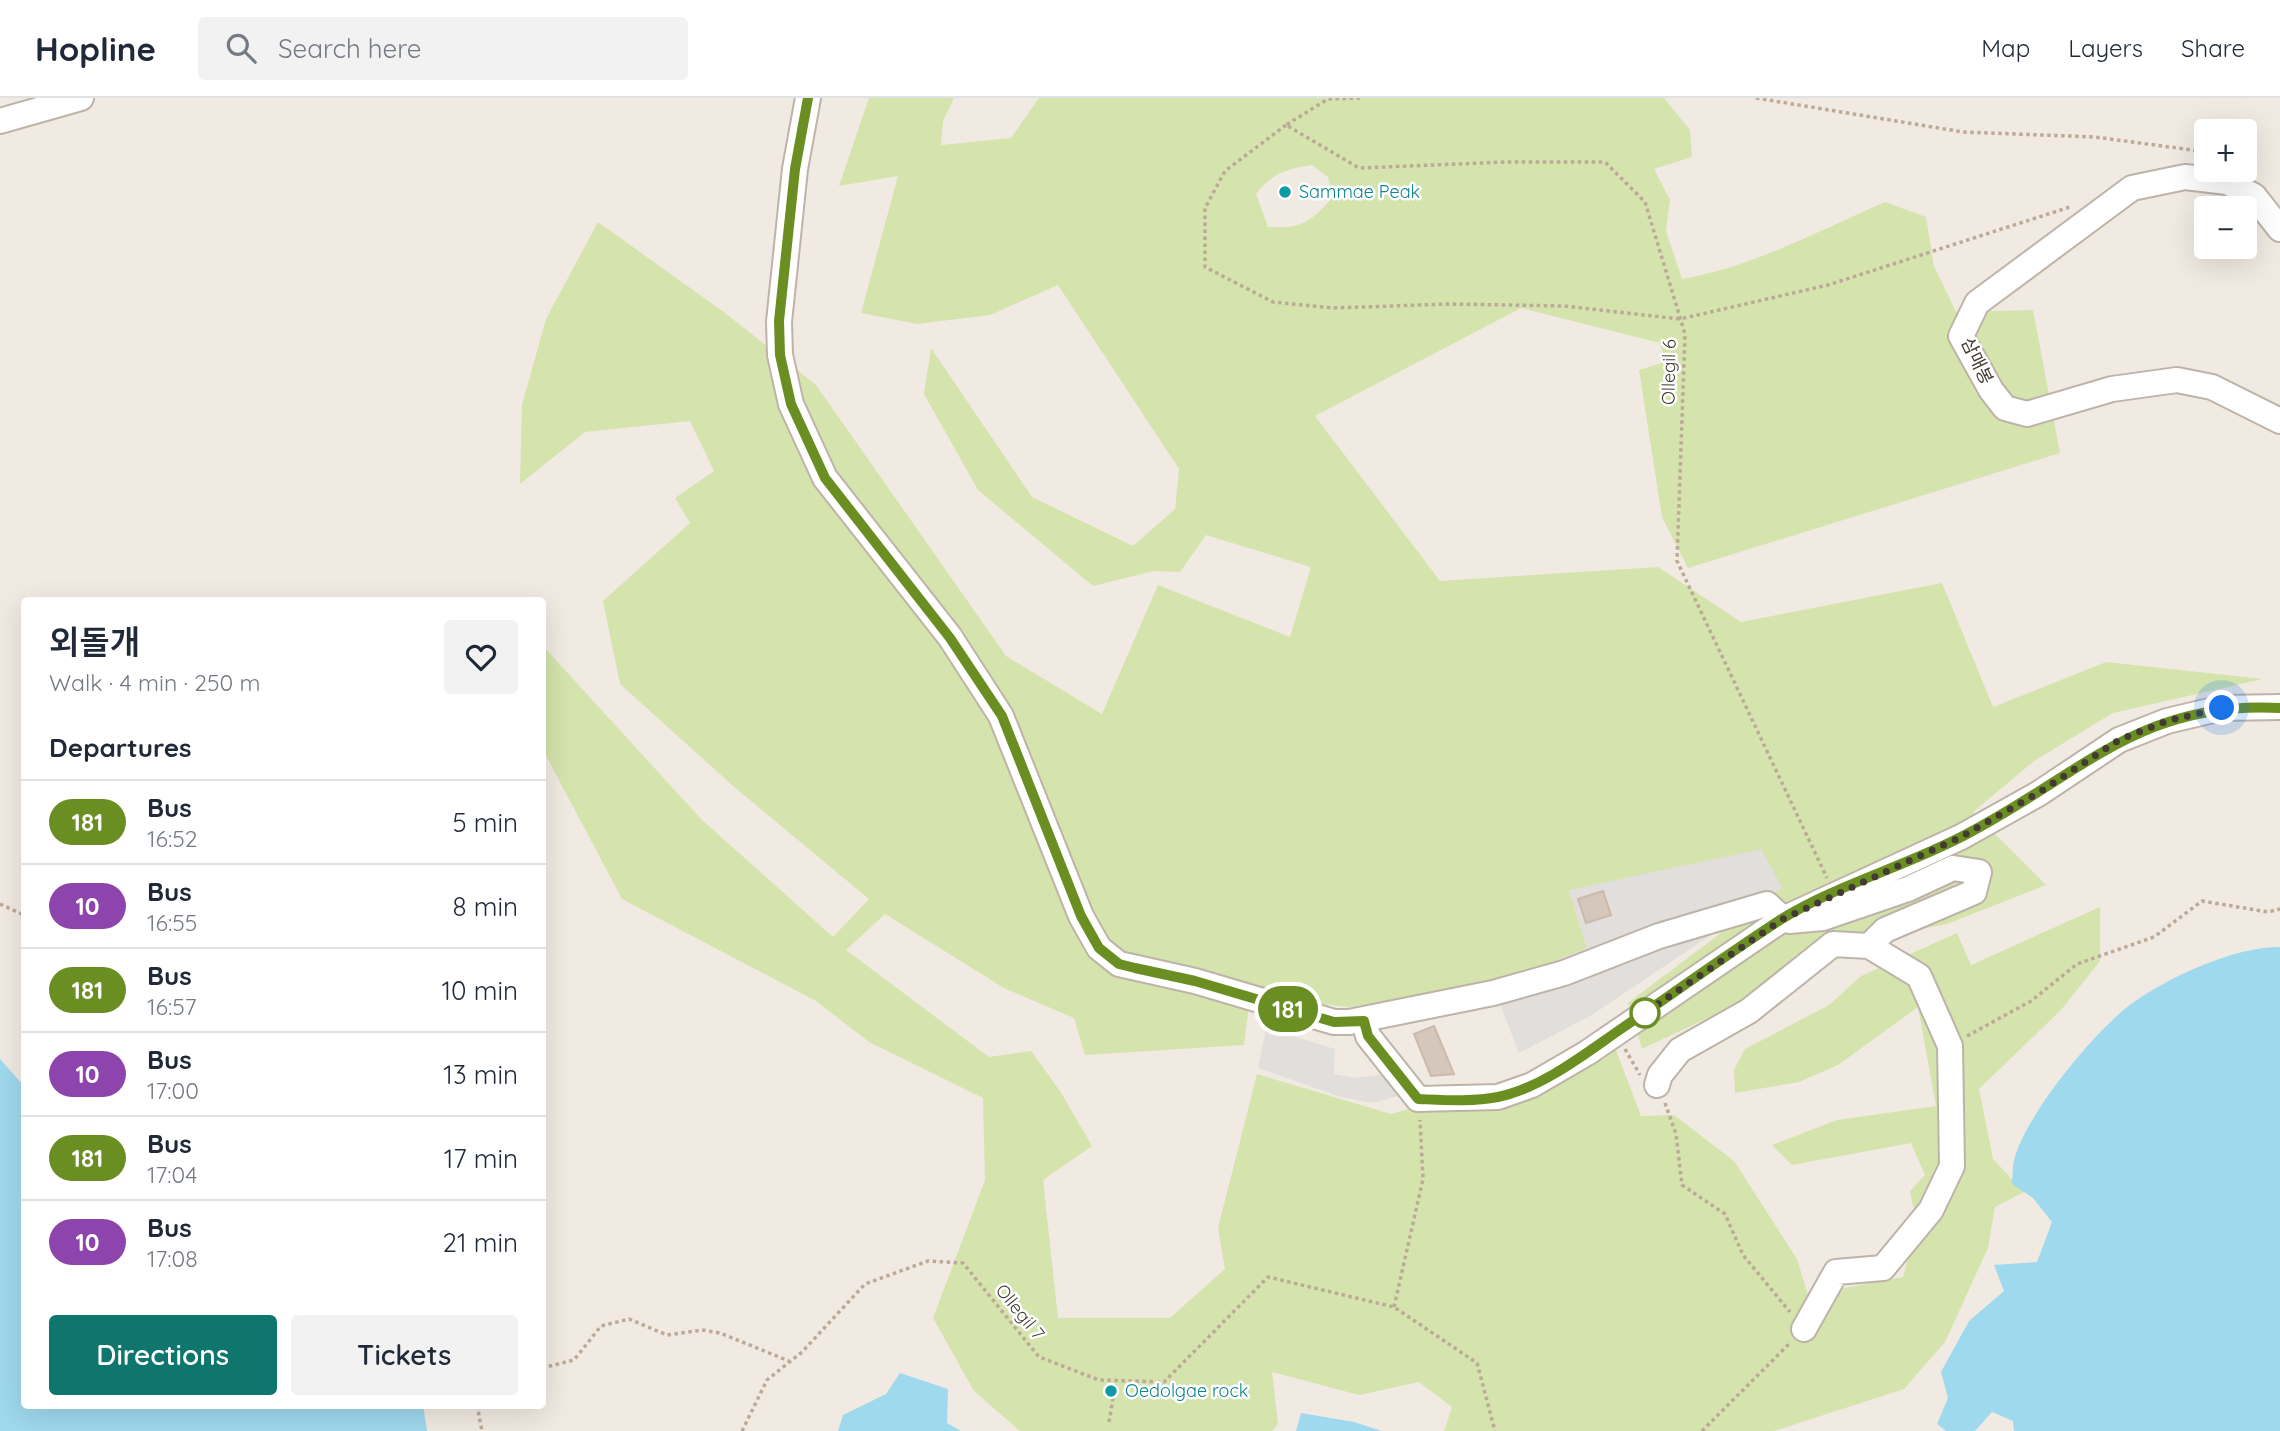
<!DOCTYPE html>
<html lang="en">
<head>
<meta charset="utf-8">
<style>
  body { margin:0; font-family:Quicksand,"Noto Sans KR",sans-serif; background:#f2f2f3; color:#1f2937; height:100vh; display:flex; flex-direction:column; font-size:26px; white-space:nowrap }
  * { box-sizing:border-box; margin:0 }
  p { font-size:23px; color:#747a83 }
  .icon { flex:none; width:38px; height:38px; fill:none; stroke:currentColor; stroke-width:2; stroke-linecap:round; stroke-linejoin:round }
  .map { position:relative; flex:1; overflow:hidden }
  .sheet { position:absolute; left:21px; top:499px; width:525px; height:812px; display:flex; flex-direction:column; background:#fff; border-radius:7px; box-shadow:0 7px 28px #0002 }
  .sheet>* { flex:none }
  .badge { padding:0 14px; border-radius:23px; font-size:24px; line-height:46px }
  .fabs { position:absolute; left:2194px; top:21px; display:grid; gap:14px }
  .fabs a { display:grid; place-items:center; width:63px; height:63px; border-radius:7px; background:#fff; box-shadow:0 7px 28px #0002; font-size:35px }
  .you { position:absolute; width:35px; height:35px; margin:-18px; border:5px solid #fff; border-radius:50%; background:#1a73e8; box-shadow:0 0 0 10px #1a73e833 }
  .map>.badge { position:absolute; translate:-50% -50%; box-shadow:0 0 0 4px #fff }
  h2 { padding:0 28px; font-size:26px; line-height:63px }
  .round { display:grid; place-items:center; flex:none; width:74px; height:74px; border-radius:7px; background:#f2f2f3 }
  .head { display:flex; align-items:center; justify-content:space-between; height:119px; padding:0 28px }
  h1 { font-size:33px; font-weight:600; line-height:52px }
  .primary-button { display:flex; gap:14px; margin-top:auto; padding:14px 28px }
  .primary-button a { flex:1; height:80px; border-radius:7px; background:#0f766e; color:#fff; font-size:28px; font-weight:600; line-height:80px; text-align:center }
  .primary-button a+a { background:#f2f2f3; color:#1f2937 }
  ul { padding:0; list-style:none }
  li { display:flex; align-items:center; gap:21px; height:84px; padding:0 28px; border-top:2px solid #e0e1e3 }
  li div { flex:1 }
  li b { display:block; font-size:26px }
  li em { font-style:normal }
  li .badge { min-width:77px; font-weight:700; text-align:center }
  header { display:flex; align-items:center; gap:42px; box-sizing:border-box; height:98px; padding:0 35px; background:#fff; border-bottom:2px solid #e0e1e3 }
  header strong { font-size:33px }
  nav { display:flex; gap:38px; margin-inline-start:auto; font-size:24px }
  .search { width:490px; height:63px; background:#f2f2f3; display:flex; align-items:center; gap:18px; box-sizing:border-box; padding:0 24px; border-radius:7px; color:#747a83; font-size:26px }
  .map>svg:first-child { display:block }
  .green { fill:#d4e4ac; fill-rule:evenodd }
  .parking { fill:#e1dedb }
  .water { fill:#9fd9ed }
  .building { fill:#d5c7bb; stroke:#ccbaac; stroke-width:2 }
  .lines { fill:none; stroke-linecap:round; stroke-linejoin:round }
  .minor-casing { stroke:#beb3a8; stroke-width:28 }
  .path { stroke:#bda997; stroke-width:3.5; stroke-dasharray:3.5 3.5; stroke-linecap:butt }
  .minor { stroke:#fff; stroke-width:24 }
  .line-casing { stroke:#fff; stroke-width:16 }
  .line { stroke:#6b8e23; stroke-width:10 }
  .walk { stroke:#423a33; stroke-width:7; stroke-dasharray:0 12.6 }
  .culture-dot { fill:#0f9aa8; stroke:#fff; stroke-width:2.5 }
  .stop-dot { fill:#fff; stroke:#6b8e23; stroke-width:3.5 }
  .labels { text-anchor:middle; stroke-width:5; stroke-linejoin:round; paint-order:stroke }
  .culture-label { font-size:18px; fill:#0d838f; stroke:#fff; text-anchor:start }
  .street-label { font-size:18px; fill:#423a33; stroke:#fff }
</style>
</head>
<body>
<header>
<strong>Hopline</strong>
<div class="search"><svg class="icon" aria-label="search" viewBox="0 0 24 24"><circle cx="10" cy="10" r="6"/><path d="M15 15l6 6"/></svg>Search here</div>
<nav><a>Map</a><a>Layers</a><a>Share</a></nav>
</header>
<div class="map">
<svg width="2280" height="1333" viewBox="0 0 2280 1333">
  <rect width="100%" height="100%" fill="#f1eae2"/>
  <!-- green -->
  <path class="green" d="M869 0H954L943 23 941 47 1011 40 1039 0H1664L1690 32 1692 59 1654 71 1670 102 1666 133 1682 181C1753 169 1820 132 1885 104L1926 119 1934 168 1956 214 2033 212 2060 355 1688 470 1662 419 1639 272 1665 264 1660 245 1521 210 1315 318 1440 483 1658 469 1741 524 1942 485 1993 609 2106 564 2263 581 2113 615 2034 663 1973 714 2046 787 1947 826 1842 846 1748 901 1642 951 1628 905 1782 789 1569 792 1587 850 1493 888 1348 909 1250 899 1244 947 1085 957 1074 920 1004 890 885 816 846 852 989 959 1031 953 1060 993 1092 1048 1043 1082 1058 1220H1170L1225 1171 1218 1130 1257 976 1391 1016 1442 1002 1528 1000 1614 947 1641 1018 1674 1017 1734 1063 1797 1161 1808 1197 1903 1179 1917 1128 1910 1093 1925 1077 1911 1045 1792 1067 1772 1047 1837 1022 1936 1008 1918 909 1838 967 1799 984 1735 995 1734 972 1745 951 1829 907 1861 878 1957 835 1971 867 2100 809V863L2061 912 1979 991 1993 1061 2024 1094 1995 1109 1988 1150 1945 1244 1904 1291 1774 1333H1444L1452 1309 1419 1284 1359 1297 1272 1274 1278 1326 1272 1333H1020L974 1293 933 1220 985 1082 983 1000 869 944 816 903 622 801 543 652V548L701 721 833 839 869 801 732 687 620 586 603 503 690 425 675 400 714 373 690 323 585 334 520 386 522 307 546 221 598 124 725 215 816 287 1006 558 1102 616 1158 487 1290 539 1311 469 1206 437 1180 474 1154 473 1093 488 978 392 924 296 931 250 1032 399 1133 448 1175 411 1179 371 1058 187 990 217 917 226 861 215 898 78 839 88ZM1312 67 1328 79 1333 99C1310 124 1303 131 1268 129L1256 96C1272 75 1286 71 1312 67Z"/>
  <!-- parking -->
  <path class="parking" d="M1761 751 1782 789 1592 917 1519 955 1493 888 1587 850 1569 792Z
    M1266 930 1335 951 1334 976 1355 980 1384 976 1401 997 1373 1005 1341 999 1258 970Z"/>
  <!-- water -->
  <path class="water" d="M2280 849V1333H2014L2013 1323 1992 1314 1975 1333H1946L1937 1326 1948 1300 1941 1274 1969 1223 2004 1193 1994 1167 2037 1164 2052 1124 2033 1100 2012 1086C2013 1077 2012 1067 2015 1059 2028 1014 2094 934 2131 906 2169 879 2233 849 2280 849Z
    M0 961 24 988V1307H423L427 1333H0Z
    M900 1275 948 1291 947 1325 961 1333H838L843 1317 886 1296Z
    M1301 1315 1354 1324 1382 1333H1296Z"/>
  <!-- building -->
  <path class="building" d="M1603 793 1611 817 1586 825 1578 801Z
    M1434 928 1454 976 1431 978 1414 936Z"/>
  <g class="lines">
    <defs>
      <path id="minor" d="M808 0 795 71 779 224 780 257 791 306 825 380 950 539 1001 618 1081 818 1099 850 1119 866 1195 883 1334 924H1349L1493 895 1564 875 1659 838 1767 806 1783 821
        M0 23 81 0
        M2280 131 2254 98 2227 84 2185 79 2132 90 1977 205 1961 238 1991 292 2005 310 2027 316 2112 291 2177 282 2212 289 2280 323
        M1789 823 1823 820 1908 791 1953 770 1979 774 1974 794 1885 832 1869 848
        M1364 923 1368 938 1418 1001 1498 999 1532 987 1587 955 1783 821 1961 739 2038 696 2119 642 2167 623 2222 610 2280 609
        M1657 987 1660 977 1680 952 1749 913 1833 846 1869 848 1919 878 1950 948 1952 1068 1931 1112 1883 1170 1836 1174 1804 1231"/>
    </defs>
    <!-- minor casing -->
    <use href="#minor" class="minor-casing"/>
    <!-- path -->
    <path class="path" d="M1360 0 1328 1 1286 27 1359 70 1506 64H1605L1645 104 1685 236 1677 463 1827 780
      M1756 0 1963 34 2095 39 2207 54
      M1286 27 1225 73 1205 110V169L1273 204 1333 210 1448 206 1564 208 1680 221 1828 187 2070 109
      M0 806 24 817
      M1967 938 2031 903 2077 866 2154 839 2202 803 2268 814 2280 811
      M1625 951 1640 977
      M1665 1005 1676 1036 1682 1087 1725 1116 1743 1157 1790 1214
      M1394 1209 1423 1081 1420 1022
      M542 1270 574 1262 601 1228 629 1221 667 1237 702 1232 720 1235 789 1263
      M477 1307 482 1333
      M1109 1324 1116 1282
      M742 1333 767 1282 802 1254 865 1186 928 1163 963 1165 1039 1259 1099 1282 1164 1284 1268 1179 1394 1209 1477 1265 1495 1333
      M1702 1333 1790 1245"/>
    <!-- minor -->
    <use href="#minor" class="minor"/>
  </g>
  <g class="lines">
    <defs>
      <path id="line" d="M808 0 795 71 779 223 780 257 791 306 825 380 950 540 1002 618 1081 818 1099 850 1119 866 1135 870 1195 883 1334 924 1364 923 1368 938 1418 1001C1444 1002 1472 1004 1498 999 1541 990 1582 958 1618 933 1672 896 1725 858 1780 822 1836 787 1904 769 1963 738 2078 679 2139 602 2280 610"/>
    </defs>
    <!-- line casing -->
    <use href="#line" class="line-casing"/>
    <!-- line -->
    <use href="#line" class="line"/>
    <!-- walk -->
    <path class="walk" d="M1645 915 1636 921 1783 821 1961 739 2038 695 2119 642 2167 623 2222 610"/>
  </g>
  <!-- markers -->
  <g class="culture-dot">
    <circle cx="1285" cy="94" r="7"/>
    <circle cx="1111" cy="1293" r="7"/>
  </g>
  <circle class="stop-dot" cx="1645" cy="915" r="14"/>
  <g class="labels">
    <!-- culture labels -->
    <g class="culture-label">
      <text x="1299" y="100">Sammae Peak</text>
      <text x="1125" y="1299">Oedolgae rock</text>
    </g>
    <!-- street labels -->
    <g class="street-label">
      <text transform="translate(1977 263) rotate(64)" y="6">삼매봉</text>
      <text transform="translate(1669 274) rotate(-89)" y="6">Ollegil 6</text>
      <text transform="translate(1020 1214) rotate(51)" y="6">Ollegil 7</text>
    </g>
  </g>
</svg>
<div class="fabs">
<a>+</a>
<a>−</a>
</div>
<div class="you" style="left:2222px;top:610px"></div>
<b class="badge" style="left:1288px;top:911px;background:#6b8e23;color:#fff">181</b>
<section class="sheet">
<div class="head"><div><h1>외돌개</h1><p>Walk · 4 min · 250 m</p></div><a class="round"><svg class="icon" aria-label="heart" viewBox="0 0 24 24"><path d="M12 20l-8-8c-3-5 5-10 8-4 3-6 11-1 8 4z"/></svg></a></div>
<h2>Departures</h2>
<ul>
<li><span class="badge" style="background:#6b8e23;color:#fff">181</span><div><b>Bus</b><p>16:52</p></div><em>5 min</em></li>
<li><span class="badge" style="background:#8e44ad;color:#fff">10</span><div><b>Bus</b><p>16:55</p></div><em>8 min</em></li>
<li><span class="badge" style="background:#6b8e23;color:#fff">181</span><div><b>Bus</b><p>16:57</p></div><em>10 min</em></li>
<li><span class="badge" style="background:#8e44ad;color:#fff">10</span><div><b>Bus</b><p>17:00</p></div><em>13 min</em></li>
<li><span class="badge" style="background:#6b8e23;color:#fff">181</span><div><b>Bus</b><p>17:04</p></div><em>17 min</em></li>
<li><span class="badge" style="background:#8e44ad;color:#fff">10</span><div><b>Bus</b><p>17:08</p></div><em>21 min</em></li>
</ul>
<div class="primary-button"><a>Directions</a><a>Tickets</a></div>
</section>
</div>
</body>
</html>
